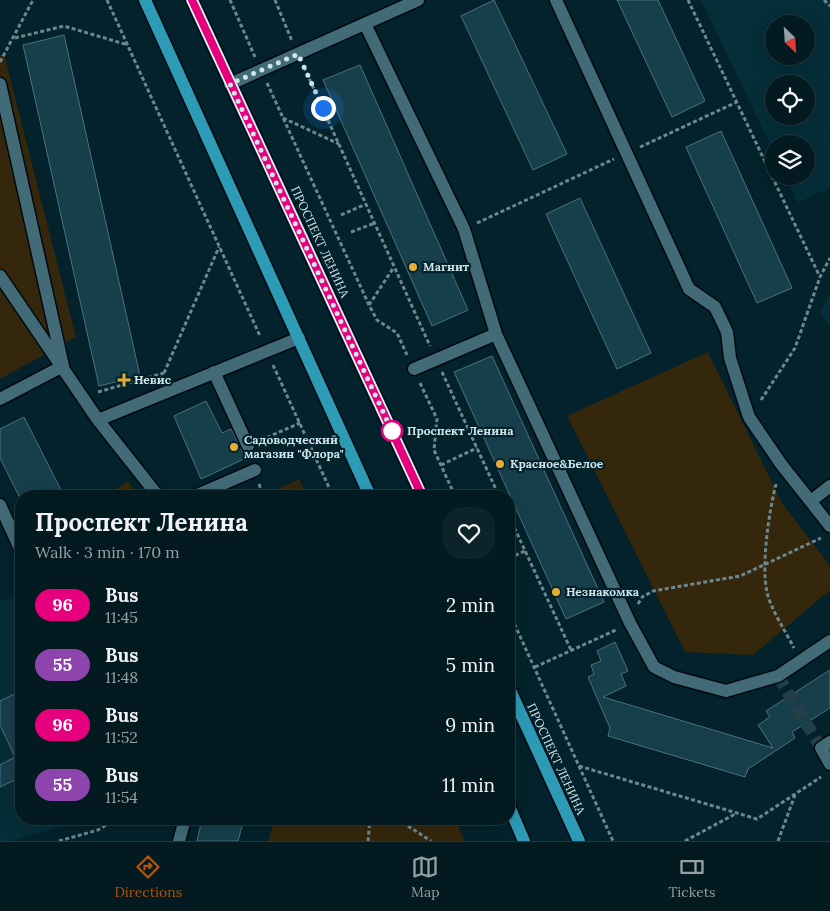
<!DOCTYPE html>
<html lang="en">
<head>
<meta charset="utf-8">
<style>
  body { margin:0; font-family:Lora,serif; background:#0c2329; color:#f1f3f6; height:100vh; display:flex; flex-direction:column; font-size:19px; white-space:nowrap }
  * { box-sizing:border-box; margin:0 }
  p { font-size:16px; color:#96a1a5 }
  .icon { flex:none; width:28px; height:28px; fill:none; stroke:currentColor; stroke-width:2; stroke-linecap:round; stroke-linejoin:round }
  .map { position:relative; flex:1; overflow:hidden }
  .drawer { position:absolute; left:15px; top:490px; width:500px; height:335px; display:flex; flex-direction:column; background:#021a20; border-radius:20px; box-shadow:0 5px 20px #0002,0 0 0 1px #23383e }
  .drawer>* { flex:none }
  .badge { padding:0 10px; border-radius:16px; font-size:18px; line-height:32px }
  .needle { width:32px; rotate:155deg }
  .tools { position:absolute; left:765px; top:15px; display:grid; gap:10px }
  .tools a { display:grid; place-items:center; width:50px; height:50px; border-radius:50%; background:#021a20; box-shadow:0 5px 20px #0002,0 0 0 1px #23383e; font-size:25px }
  .you { position:absolute; width:25px; height:25px; margin:-12px; border:4px solid #fff; border-radius:50%; background:#1a73e8; box-shadow:0 0 0 8px #1a73e833 }
  .map>.badge { position:absolute; translate:-50% -50%; box-shadow:0 0 0 2px #fff }
  .round { display:grid; place-items:center; flex:none; width:52px; height:52px; border-radius:20px; background:#0c2329 }
  .summary { display:flex; align-items:center; justify-content:space-between; height:85px; padding:0 20px }
  h1 { font-size:24px; font-weight:700; line-height:38px }
  ul { padding:0; list-style:none }
  li { display:flex; align-items:center; gap:15px; height:60px; padding:0 20px }
  li div { flex:1 }
  li b { display:block; font-size:19px }
  li em { font-style:normal }
  li .badge { min-width:55px; font-weight:700; text-align:center }
  .tabs { display:flex; justify-content:space-around; align-items:center; height:70px; border-top:1px solid #23383e; background:#021a20; font-size:14px; color:#96a1a5 }
  .tabs a { display:grid; justify-items:center; gap:2px }
  .tabs .selected { color:#b45309 }
  .map>svg:first-child { display:block }
  .built { fill:#052e39; fill-rule:evenodd }
  .green { fill:#34270b }
  .building { fill:#163f4b; stroke:#4a727f }
  .lines { fill:none; stroke-linecap:round; stroke-linejoin:round }
  .minor-tunnel { stroke:#223f48; stroke-width:12; stroke-dasharray:12 6; stroke-linecap:butt }
  .minor-casing { stroke:#000a10; stroke-width:15 }
  .major-casing { stroke:#000a10; stroke-width:15 }
  .path { stroke:#6d878f; stroke-width:3; stroke-dasharray:4 2.5; stroke-linecap:butt }
  .minor { stroke:#426a77; stroke-width:12 }
  .major { stroke:#2e9bb6; stroke-width:12 }
  .line-casing { stroke:#fff; stroke-width:11 }
  .line { stroke:#e6007e; stroke-width:8 }
  .walk { stroke:#d0e5ec; stroke-width:5; stroke-dasharray:0 9 }
  .poi-dot { fill:#e3ae35; stroke:#03222b; stroke-width:2 }
  .stop-dot { fill:#fff; stroke:#e6007e; stroke-width:2.5 }
  .labels { text-anchor:middle; stroke-width:4.5; stroke-linejoin:round; paint-order:stroke }
  .street-label { font-size:12px; fill:#d0e5ec; stroke:#03222b }
  .poi-label { font-size:12px; font-weight:bold; fill:#d0e5ec; stroke:#03222b; text-anchor:start }
  .stop-label { font-size:12px; font-weight:bold; fill:#d0e5ec; stroke:#03222b; text-anchor:start }
</style>
</head>
<body>
<div class="map">
<svg width="830" height="841" viewBox="0 0 830 841">
  <rect width="100%" height="100%" fill="#03222b"/>
  <!-- built -->
  <path class="built" d="M701 0H830V187L798 203 785 176H806V144H774V153ZM774 24H806V56H774ZM774 84H806V116H774Z
    M830 294V327L820 313Z
    M19 598 21 601V819H89L11 841H0V600Z"/>
  <!-- green -->
  <path class="green" d="M4 54 76 337 0 379V55Z
    M708 352 782 503 830 566V590L753 655 685 652 567 416Z
    M299 479 307 496H265Z
    M128 481 138 496H113L110 493Z
    M275 819H455L465 841H268Z"/>
  <!-- building -->
  <path class="building" d="M494 0 567 154 533 170 461 16Z
    M617 0H658L705 101 672 117Z
    M64 35 140 376 99 386 23 45Z
    M360 65 468 310 432 326 323 80Z
    M721 131 792 288 757 303 686 147Z
    M580 198 651 353 617 369 546 214Z
    M492 356 604 602 566 619 454 372Z
    M206 401 222 433 231 429 246 458 201 479 174 416Z
    M24 417 64 496H19L0 458V429Z
    M615 642 628 671 621 674 626 686 603 697 773 748 758 725 770 717 766 711 830 670V708L792 732 795 738 748 769 745 777 608 736 610 728 588 677 594 674 591 665 601 661 597 651Z
    M21 691V777L0 787V765L15 757 0 725V701Z
    M202 819H244L238 841H197Z"/>
  <g class="lines">
    <!-- minor-tunnel -->
    <path class="minor-tunnel" d="M778 676 821 748"/>
    <defs>
      <path id="minor" d="M556 0 689 289 715 307 727 332 730 358 749 417 781 464 830 526
        M365 24 464 229 496 334 630 623 654 667 674 677 726 691 778 676 830 641
        M0 84 63 366 0 399
        M230 84 418 0
        M0 276 98 420 299 338
        M414 369 496 334
        M214 372 248 446
        M98 420 158 496
        M195 496 255 470
        M811 501 830 486
        M0 505 21 551
        M830 742 821 748 830 764
        M179 841 185 819"/>
      <path id="major" d="M145 0 370 496
        M192 0 422 496
        M509 688 579 841
        M509 806 524 841"/>
    </defs>
    <!-- minor casing -->
    <use href="#minor" class="minor-casing"/>
    <!-- major casing -->
    <use href="#major" class="major-casing"/>
    <!-- path -->
    <path class="path" d="M107 0 260 336
      M230 0 255 57
      M275 0 292 41
      M688 0 820 277
      M824 0 830 6
      M15 38 64 26 128 45
      M0 62 33 0
      M304 67 430 346
      M267 83 369 305 377 320 397 333 407 355
      M283 118 339 144
      M640 147 737 102
      M341 215 366 204
      M477 223 614 159
      M351 232 375 223
      M369 305 394 267
      M273 365 333 496
      M442 372 499 496
      M164 373 219 247
      M420 383 437 419 434 450 455 496
      M98 392 164 373
      M761 400 795 348 820 277 830 258
      M261 440 300 423
      M441 465 477 448
      M259 484 263 496
      M776 484C769 511 761 565 767 592 770 608 786 632 794 648
      M509 516 571 650
      M509 558 525 551
      M638 604 642 597 653 591 740 576 821 538
      M509 612 613 841
      M535 667 616 630
      M579 766 757 819 821 777
      M397 819 431 841
      M59 841 98 830 116 819
      M368 841 370 819
      M685 841 737 813
      M778 841 795 795"/>
    <!-- minor -->
    <use href="#minor" class="minor"/>
    <!-- major -->
    <use href="#major" class="major"/>
  </g>
  <g class="lines">
    <defs>
      <path id="line" d="M192 0 422 496"/>
    </defs>
    <!-- line casing -->
    <use href="#line" class="line-casing"/>
    <!-- line -->
    <use href="#line" class="line"/>
    <!-- walk -->
    <path class="walk" d="M323 108 298 54 230 84 392 431"/>
  </g>
  <!-- markers -->
  <g class="poi-dot">
    <circle cx="413" cy="267" r="5"/>
    <path d="M121.5 372.5h5v5h5v5h-5v5h-5v-5h-5v-5h5z"/>
    <circle cx="234" cy="447" r="5"/>
    <circle cx="500" cy="464" r="5"/>
    <circle cx="556" cy="592" r="5"/>
  </g>
  <circle class="stop-dot" cx="392" cy="431" r="10"/>
  <g class="labels">
    <!-- street labels -->
    <g class="street-label">
      <text transform="translate(320 242) rotate(65)" y="4">ПРОСПЕКТ ЛЕНИНА</text>
      <text transform="translate(556 759) rotate(65)" y="4">ПРОСПЕКТ ЛЕНИНА</text>
    </g>
    <!-- poi labels -->
    <g class="poi-label">
      <text x="423" y="271">Магнит</text>
      <text x="134" y="384">Невис</text>
      <text x="244" y="444">Садоводческий<tspan x="244" dy="14">магазин "Флора"</tspan></text>
      <text x="510" y="468">Красное&amp;Белое</text>
      <text x="566" y="596">Незнакомка</text>
    </g>
    <!-- stop labels -->
    <g class="stop-label">
      <text x="407" y="435">Проспект Ленина</text>
    </g>
  </g>
</svg>
<div class="tools">
<a><svg class="needle" viewBox="-14 -14 28 28"><path d="M0-13l5 13h-10z" fill="#e53935"/><path d="M0 13l5-13h-10z" fill="#96a1a5"/></svg></a>
<a><svg class="icon" aria-label="locate" viewBox="0 0 24 24"><circle cx="12" cy="12" r="6"/><path d="M12 2v4M12 18v4M2 12h4M18 12h4"/></svg></a>
<a><svg class="icon" aria-label="layers" viewBox="0 0 24 24"><path d="M12 4l9 5-9 5-9-5zM3 14l9 5 9-5"/></svg></a>
</div>
<div class="you" style="left:323px;top:108px"></div>
<section class="drawer">
<div class="summary"><div><h1>Проспект Ленина</h1><p>Walk · 3 min · 170 m</p></div><a class="round"><svg class="icon" aria-label="heart" viewBox="0 0 24 24"><path d="M12 20l-8-8c-3-5 5-10 8-4 3-6 11-1 8 4z"/></svg></a></div>
<ul>
<li><span class="badge" style="background:#e6007e;color:#fff">96</span><div><b>Bus</b><p>11:45</p></div><em>2 min</em></li>
<li><span class="badge" style="background:#8e44ad;color:#fff">55</span><div><b>Bus</b><p>11:48</p></div><em>5 min</em></li>
<li><span class="badge" style="background:#e6007e;color:#fff">96</span><div><b>Bus</b><p>11:52</p></div><em>9 min</em></li>
<li><span class="badge" style="background:#8e44ad;color:#fff">55</span><div><b>Bus</b><p>11:54</p></div><em>11 min</em></li>
</ul>
</section>
</div>
<nav class="tabs">
<a class="selected"><svg class="icon" aria-label="directions" viewBox="0 0 24 24"><path d="M12 3l9 9-9 9-9-9zM9 14v-3h6M13 9l2 2-2 2"/></svg>Directions</a>
<a><svg class="icon" aria-label="map" viewBox="0 0 24 24"><path d="M3 6l6-2 6 2 6-2v14l-6 2-6-2-6 2zM9 4v14M15 6v14"/></svg>Map</a>
<a><svg class="icon" aria-label="tickets" viewBox="0 0 24 24"><path d="M3 7h18v10H3zM15 7v10"/></svg>Tickets</a>
</nav>
</body>
</html>
